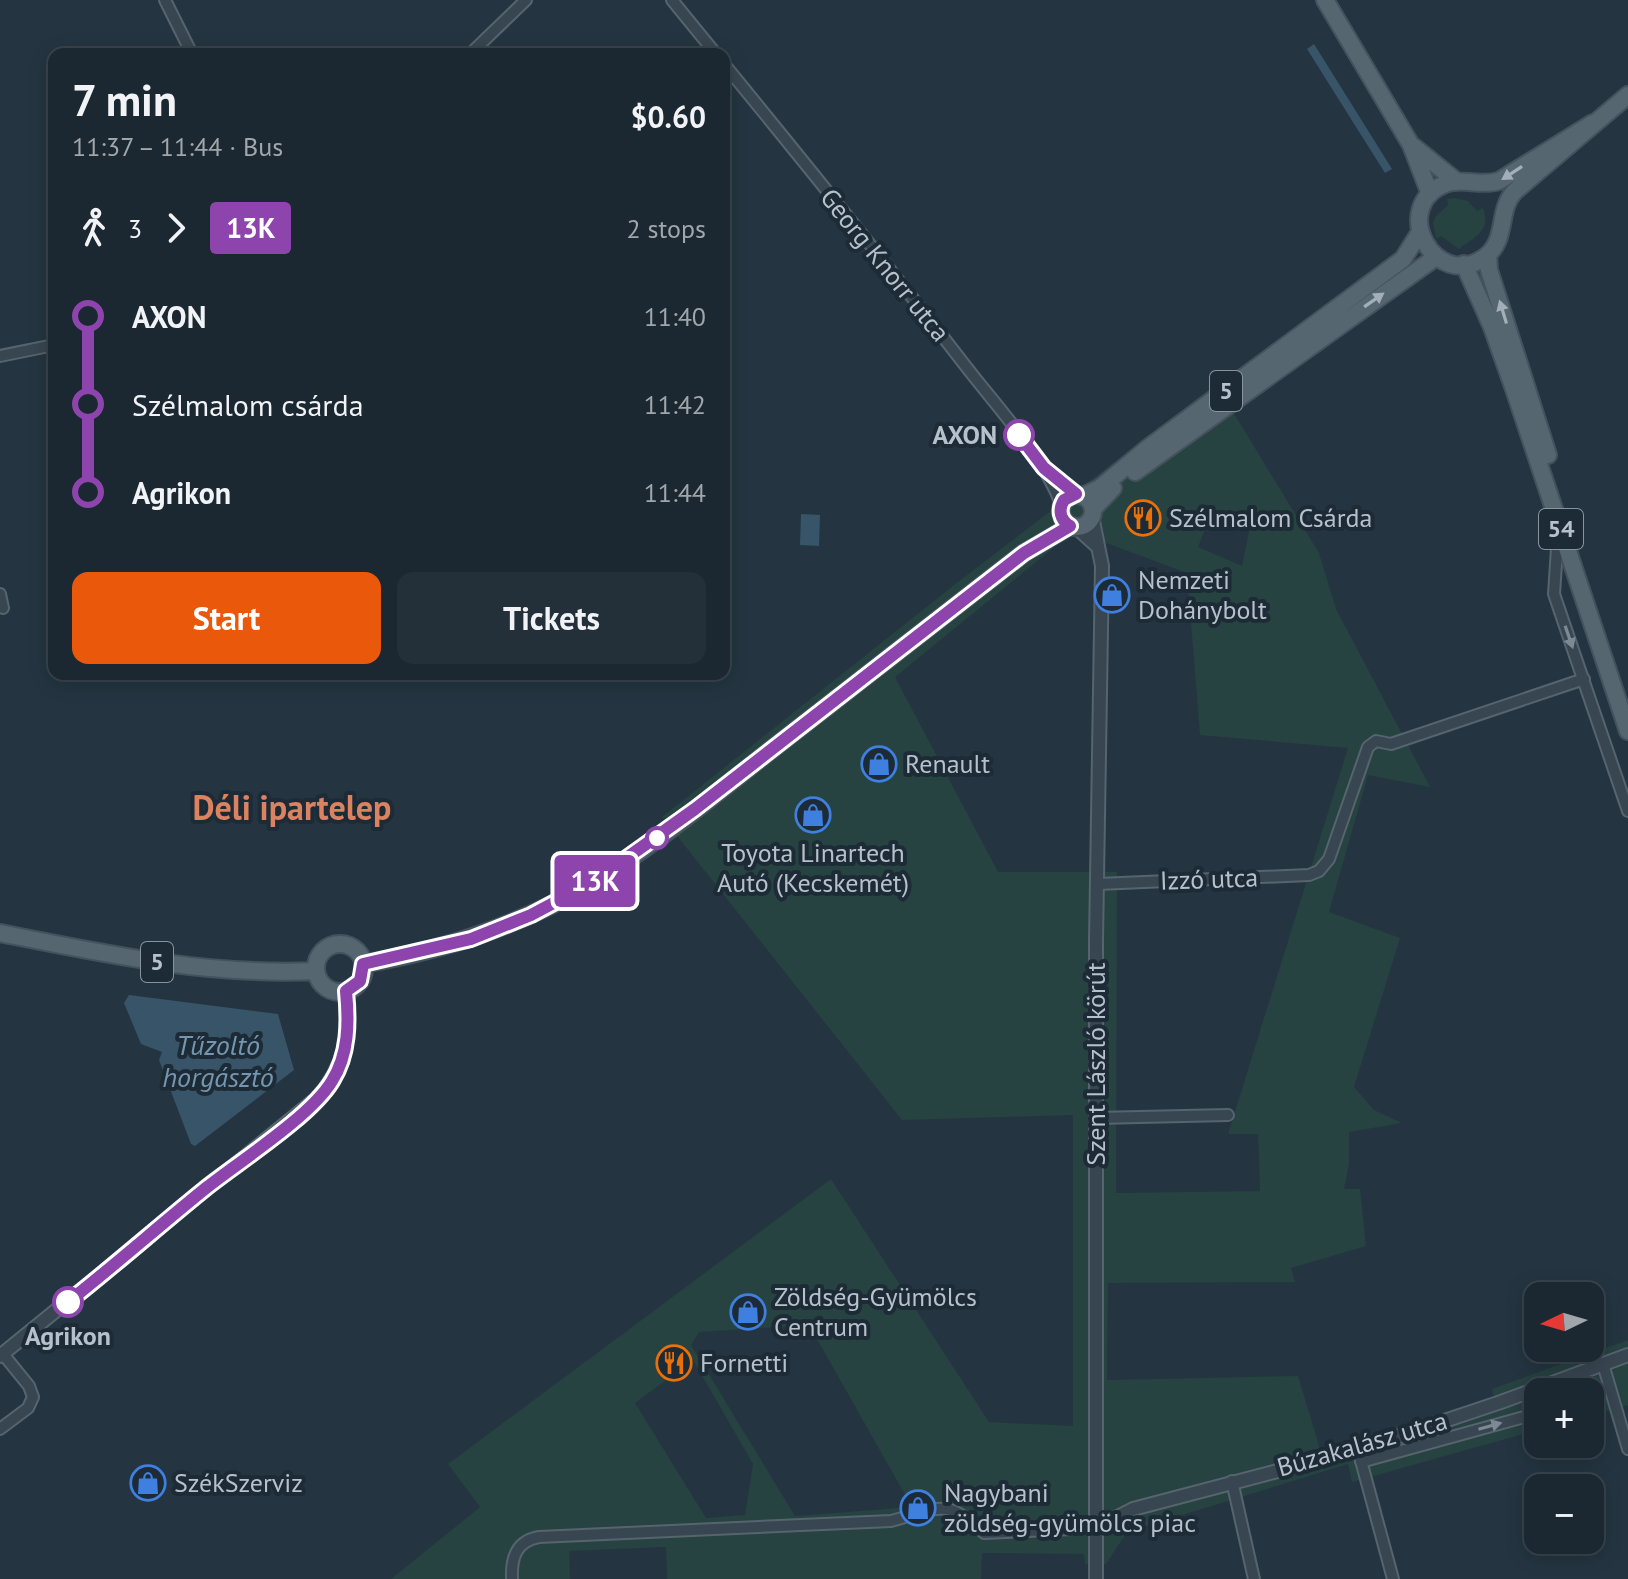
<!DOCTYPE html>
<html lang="en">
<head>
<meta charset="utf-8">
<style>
  body { margin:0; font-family:"PT Sans",sans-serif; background:#243039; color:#f1f3f6; height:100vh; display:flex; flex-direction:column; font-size:30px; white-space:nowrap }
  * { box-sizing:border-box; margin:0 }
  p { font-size:26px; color:#a0a6ab }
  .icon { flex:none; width:44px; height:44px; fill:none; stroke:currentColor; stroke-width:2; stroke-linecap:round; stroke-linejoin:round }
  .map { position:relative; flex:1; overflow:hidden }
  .panel { position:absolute; left:48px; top:48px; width:682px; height:632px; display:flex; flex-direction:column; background:#1b2831; border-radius:16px; box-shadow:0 4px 20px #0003,0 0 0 2px #39444d }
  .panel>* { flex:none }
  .badge { padding:0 16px; border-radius:6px; font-size:28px; line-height:52px }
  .needle { width:52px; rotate:265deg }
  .controls { position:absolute; left:1524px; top:1282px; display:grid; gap:16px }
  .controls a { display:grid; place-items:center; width:80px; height:80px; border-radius:16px; background:#1b2831; box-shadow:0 4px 20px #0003,0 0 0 2px #39444d; font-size:40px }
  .map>.badge { position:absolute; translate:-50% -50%; box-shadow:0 0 0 4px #fff }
  .legs { display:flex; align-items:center; gap:12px; height:88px; padding:0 24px; font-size:26px }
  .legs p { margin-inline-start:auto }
  .head { display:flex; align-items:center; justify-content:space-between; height:136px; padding:0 24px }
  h1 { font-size:44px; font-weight:700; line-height:60px }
  .button { display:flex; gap:16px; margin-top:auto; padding:16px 24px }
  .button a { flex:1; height:92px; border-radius:16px; background:#ea580c; color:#fff; font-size:32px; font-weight:700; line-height:92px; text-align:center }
  .button a+a { background:#243039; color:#f1f3f6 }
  ul { padding:0 24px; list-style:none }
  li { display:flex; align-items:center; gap:28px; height:88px; font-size:30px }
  li i { display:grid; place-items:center; width:12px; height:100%; margin:0 10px; background:currentColor }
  li i::after { content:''; width:20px; height:20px; margin:-10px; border:6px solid; border-radius:50%; background:#1b2831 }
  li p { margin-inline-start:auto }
  li:first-child i { background:linear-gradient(#0000 50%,currentColor 0) }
  li:last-child i { background:linear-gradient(currentColor 50%,#0000 0) }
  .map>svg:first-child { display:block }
  .green { fill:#264241; fill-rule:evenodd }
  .water { fill:#375469 }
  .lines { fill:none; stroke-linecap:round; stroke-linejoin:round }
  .minor-casing { stroke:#56646e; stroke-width:14 }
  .tertiary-casing { stroke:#56646e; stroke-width:16 }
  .primary-casing { stroke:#45525d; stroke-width:20 }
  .minor { stroke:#384651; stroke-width:10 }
  .tertiary { stroke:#384651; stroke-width:12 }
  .primary { stroke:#566671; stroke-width:16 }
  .oneway { fill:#a2afb9 }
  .oneway2 { fill:#7d8a94 }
  .line-1-casing { stroke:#fff; stroke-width:18 }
  .line-1 { stroke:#8e44ad; stroke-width:12 }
  .stop-1-dot { fill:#fff; stroke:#8e44ad; stroke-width:4 }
  .labels { text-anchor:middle; stroke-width:8; stroke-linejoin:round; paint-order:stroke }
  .shield { fill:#1d2b36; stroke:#87949e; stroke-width:2 }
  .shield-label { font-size:24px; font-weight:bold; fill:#b5c1cb }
  .street-label { font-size:26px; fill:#b5c1cb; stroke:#1d2b36 }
  .stop-label { font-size:26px; font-weight:bold; fill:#b5c1cb; stroke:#1d2b36; text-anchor:end }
  .poi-label { font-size:26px; fill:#b5c1cb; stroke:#1d2b36; text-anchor:start }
  .water-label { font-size:28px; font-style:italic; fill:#7496af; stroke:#1d2b36 }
  .district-label { font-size:34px; font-weight:bold; fill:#da8261; stroke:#1d2b36 }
</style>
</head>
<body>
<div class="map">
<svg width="1628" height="1579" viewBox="0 0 1628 1579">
  <rect width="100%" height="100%" fill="#243541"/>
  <!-- green -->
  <path class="green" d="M1454 198 1468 201 1477 211 1483 208C1492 232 1474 237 1459 249L1441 236 1436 239 1433 223 1436 216 1448 205 1447 199Z
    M1216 384 1319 553 1336 609 1430 787 1368 775 1329 912 1400 938 1354 1087 1374 1110 1402 1123 1349 1132V1164L1344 1189H1360L1366 1246 1291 1268 1295 1282 1108 1283 1107 1380 1298 1376 1320 1449 1494 1397 1492 1389 1628 1340V1405L1590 1416V1392H1538V1430L1352 1482 1348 1464 1127 1532 1106 1564H1085L1084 1554 982 1553 981 1579H667L666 1547 569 1551 570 1579H391L480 1507 448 1464 831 1179 989 1422 1073 1426V1115L902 1120 662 817 958 582ZM1210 517 1250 526 1242 566 1198 547ZM1074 531 1187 573 1200 735 1348 748 1228 1134H1258L1260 1191 1116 1193 1117 872H998L895 677ZM809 1325 912 1507 795 1516 691 1345 699 1332ZM693 1360 753 1464 745 1515 706 1518 635 1403Z"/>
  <!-- water -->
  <path class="water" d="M1314 44 1392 169 1385 173 1307 49Z
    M801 514 820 515 819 546 800 545Z
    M129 995 278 1014 294 1070 195 1146 191 1144 159 1060 162 1052 141 1044 124 1003Z"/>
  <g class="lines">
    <defs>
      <path id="minor" d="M165 0 192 54
        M672 0 716 54
        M470 54 526 0
        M724 64C805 163 886 263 964 364 997 407 1042 454 1061 504
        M0 356 54 345
        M1049 472 1076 494
        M1558 533 1554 594 1628 811
        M0 594 3 608
        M1098 884 1309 875 1319 871 1329 859 1368 747 1376 741 1391 744 1584 679
        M1096 1118 1228 1115
        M1603 1364 1628 1449
        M0 1429 28 1408 33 1397 29 1386 3 1354
        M1360 1457 1393 1579
        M1361 1462 1528 1416
        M1232 1481 1254 1579
        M512 1579C511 1558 516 1541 539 1537L891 1521C936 1509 946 1496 984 1533L1096 1528"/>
      <path id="tertiary" d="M1092 516 1102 566 1096 941V1579
        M1076 527 1098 547
        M0 1356 316 1099C345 1068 351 1033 346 991
        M1096 1528 1133 1509 1358 1450 1501 1402 1628 1355"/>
      <path id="primary" d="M1325 0 1411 145 1430 194
        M1593 123 1499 181C1480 187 1463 177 1445 184 1388 207 1436 293 1485 257 1508 240 1497 211 1514 192L1628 95
        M1414 147 1456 181
        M1488 255 1489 270 1548 455
        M1464 264 1492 327 1514 389 1628 731
        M1135 472 1436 257
        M1061 511a16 16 0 1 1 32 0a16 16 0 1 1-32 0Z
        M1083 496 1100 488 1148 448 1403 259 1420 232
        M1093 509 1113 488
        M0 933C105 954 208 976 316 971
        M316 968a24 24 0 1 1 48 0a24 24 0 1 1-48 0Z
        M363 964C445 950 524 924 595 881 662 840 723 787 785 739 864 677 944 615 1024 553L1070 526"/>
    </defs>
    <!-- minor casing -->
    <use href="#minor" class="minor-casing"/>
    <!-- tertiary casing -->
    <use href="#tertiary" class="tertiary-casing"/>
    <!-- primary casing -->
    <use href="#primary" class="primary-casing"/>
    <!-- minor -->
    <use href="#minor" class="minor"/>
    <!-- tertiary -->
    <use href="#tertiary" class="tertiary"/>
    <!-- primary -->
    <use href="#primary" class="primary"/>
  </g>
  <!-- one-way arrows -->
  <defs><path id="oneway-solid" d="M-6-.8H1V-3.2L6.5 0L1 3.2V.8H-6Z" transform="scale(2)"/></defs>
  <g class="oneway">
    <use href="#oneway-solid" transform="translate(1512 173) rotate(147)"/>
    <use href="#oneway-solid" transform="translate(1374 300) rotate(-35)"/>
    <use href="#oneway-solid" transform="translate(1503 312) rotate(-107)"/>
  </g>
  <g class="oneway2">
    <use href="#oneway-solid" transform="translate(1569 637) rotate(71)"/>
    <use href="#oneway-solid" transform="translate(1490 1426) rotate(-16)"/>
  </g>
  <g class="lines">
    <defs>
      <path id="line-1" d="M68 1302C115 1265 159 1226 206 1188 240 1161 311 1116 332 1081 349 1054 349 1022 346 991L360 981 363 964 471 939 531 915 593 882 695 809 1024 553 1070 526C1060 520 1058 510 1064 500L1076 494 1044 468 1019 435"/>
    </defs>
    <!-- line-1 casing -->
    <use href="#line-1" class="line-1-casing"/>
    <!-- line-1 -->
    <use href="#line-1" class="line-1"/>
  </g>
  <!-- icons -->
  <defs>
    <symbol id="restaurant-ring" viewBox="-11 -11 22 22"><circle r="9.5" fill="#1d2b36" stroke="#e8710a" stroke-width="1.5"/><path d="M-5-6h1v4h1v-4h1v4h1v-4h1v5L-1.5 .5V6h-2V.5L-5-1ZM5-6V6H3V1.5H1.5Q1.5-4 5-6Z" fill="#e8710a"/></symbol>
    <symbol id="shop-ring" viewBox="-11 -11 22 22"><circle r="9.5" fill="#1d2b36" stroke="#3f7fe0" stroke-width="1.5"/><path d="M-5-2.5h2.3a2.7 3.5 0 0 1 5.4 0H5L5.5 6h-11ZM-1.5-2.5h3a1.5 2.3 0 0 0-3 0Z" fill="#3f7fe0"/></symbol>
  </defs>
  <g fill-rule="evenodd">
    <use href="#restaurant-ring" x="1123" y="498" width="40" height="40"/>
    <use href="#shop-ring" x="1092" y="575" width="40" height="40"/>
    <use href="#shop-ring" x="859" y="744" width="40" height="40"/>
    <use href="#shop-ring" x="793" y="795" width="40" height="40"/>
    <use href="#shop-ring" x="728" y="1292" width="40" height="40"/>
    <use href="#restaurant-ring" x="654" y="1343" width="40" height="40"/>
    <use href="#shop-ring" x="128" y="1463" width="40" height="40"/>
    <use href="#shop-ring" x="898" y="1488" width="40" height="40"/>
  </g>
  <!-- markers -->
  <g class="stop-1-dot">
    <circle cx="1019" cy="435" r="14"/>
    <circle cx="657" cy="838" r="10"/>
    <circle cx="68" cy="1302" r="14"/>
  </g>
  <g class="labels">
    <!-- shield labels -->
    <g class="shield">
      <rect x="1210" y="371" width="32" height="40" rx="6"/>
      <rect x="1539" y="509" width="44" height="40" rx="6"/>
      <rect x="141" y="942" width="32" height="40" rx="6"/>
    </g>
    <g class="shield-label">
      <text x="1226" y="399">5</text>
      <text x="1561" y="537">54</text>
      <text x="157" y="970">5</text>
    </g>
    <!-- street labels -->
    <g class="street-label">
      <text transform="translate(885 265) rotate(51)" y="9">Georg Knorr utca</text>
      <text transform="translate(1209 879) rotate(-2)" y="9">Izzó utca</text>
      <text transform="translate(1096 1064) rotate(-90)" y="9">Szent László körút</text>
      <text transform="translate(1362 1444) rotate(-16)" y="9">Búzakalász utca</text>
    </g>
    <!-- stop labels -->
    <g class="stop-label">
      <text x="997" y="444">AXON</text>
      <text x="68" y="1345" text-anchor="middle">Agrikon</text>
    </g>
    <!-- poi labels -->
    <g class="poi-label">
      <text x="1169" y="527">Szélmalom Csárda</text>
      <text x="1138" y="589">Nemzeti<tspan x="1138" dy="30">Dohánybolt</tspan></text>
      <text x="905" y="773">Renault</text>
      <text x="813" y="862" text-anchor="middle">Toyota Linartech<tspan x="813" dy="30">Autó (Kecskemét)</tspan></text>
      <text x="774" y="1306">Zöldség-Gyümölcs<tspan x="774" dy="30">Centrum</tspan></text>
      <text x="700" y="1372">Fornetti</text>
      <text x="174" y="1492">SzékSzerviz</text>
      <text x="944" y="1502">Nagybani<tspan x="944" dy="30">zöldség-gyümölcs piac</tspan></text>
    </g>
    <!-- water labels -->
    <g class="water-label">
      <text x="218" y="1055">Tűzoltó<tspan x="218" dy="32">horgásztó</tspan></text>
    </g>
    <!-- district labels -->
    <g class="district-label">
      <text x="292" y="820">Déli ipartelep</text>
    </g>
  </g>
</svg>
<div class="controls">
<a><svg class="needle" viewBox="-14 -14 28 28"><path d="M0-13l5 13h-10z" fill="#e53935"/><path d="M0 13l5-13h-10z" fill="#a0a6ab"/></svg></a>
<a>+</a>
<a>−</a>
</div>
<b class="badge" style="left:595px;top:881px;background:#8e44ad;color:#fff">13K</b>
<section class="panel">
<div class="head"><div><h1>7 min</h1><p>11:37 – 11:44 · Bus</p></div><b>$0.60</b></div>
<div class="legs"><svg class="icon" aria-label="walk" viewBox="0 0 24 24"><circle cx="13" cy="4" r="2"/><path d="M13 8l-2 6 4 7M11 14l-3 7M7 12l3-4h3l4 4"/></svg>3<svg class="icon" aria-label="forward" viewBox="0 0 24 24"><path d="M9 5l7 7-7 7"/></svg><b class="badge" style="background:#8e44ad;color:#fff">13K</b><p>2 stops</p></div>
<ul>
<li><i style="color:#8e44ad"></i><b>AXON</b><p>11:40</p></li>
<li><i style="color:#8e44ad"></i><span>Szélmalom csárda</span><p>11:42</p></li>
<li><i style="color:#8e44ad"></i><b>Agrikon</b><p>11:44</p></li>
</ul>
<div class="button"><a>Start</a><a>Tickets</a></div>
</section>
</div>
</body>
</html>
